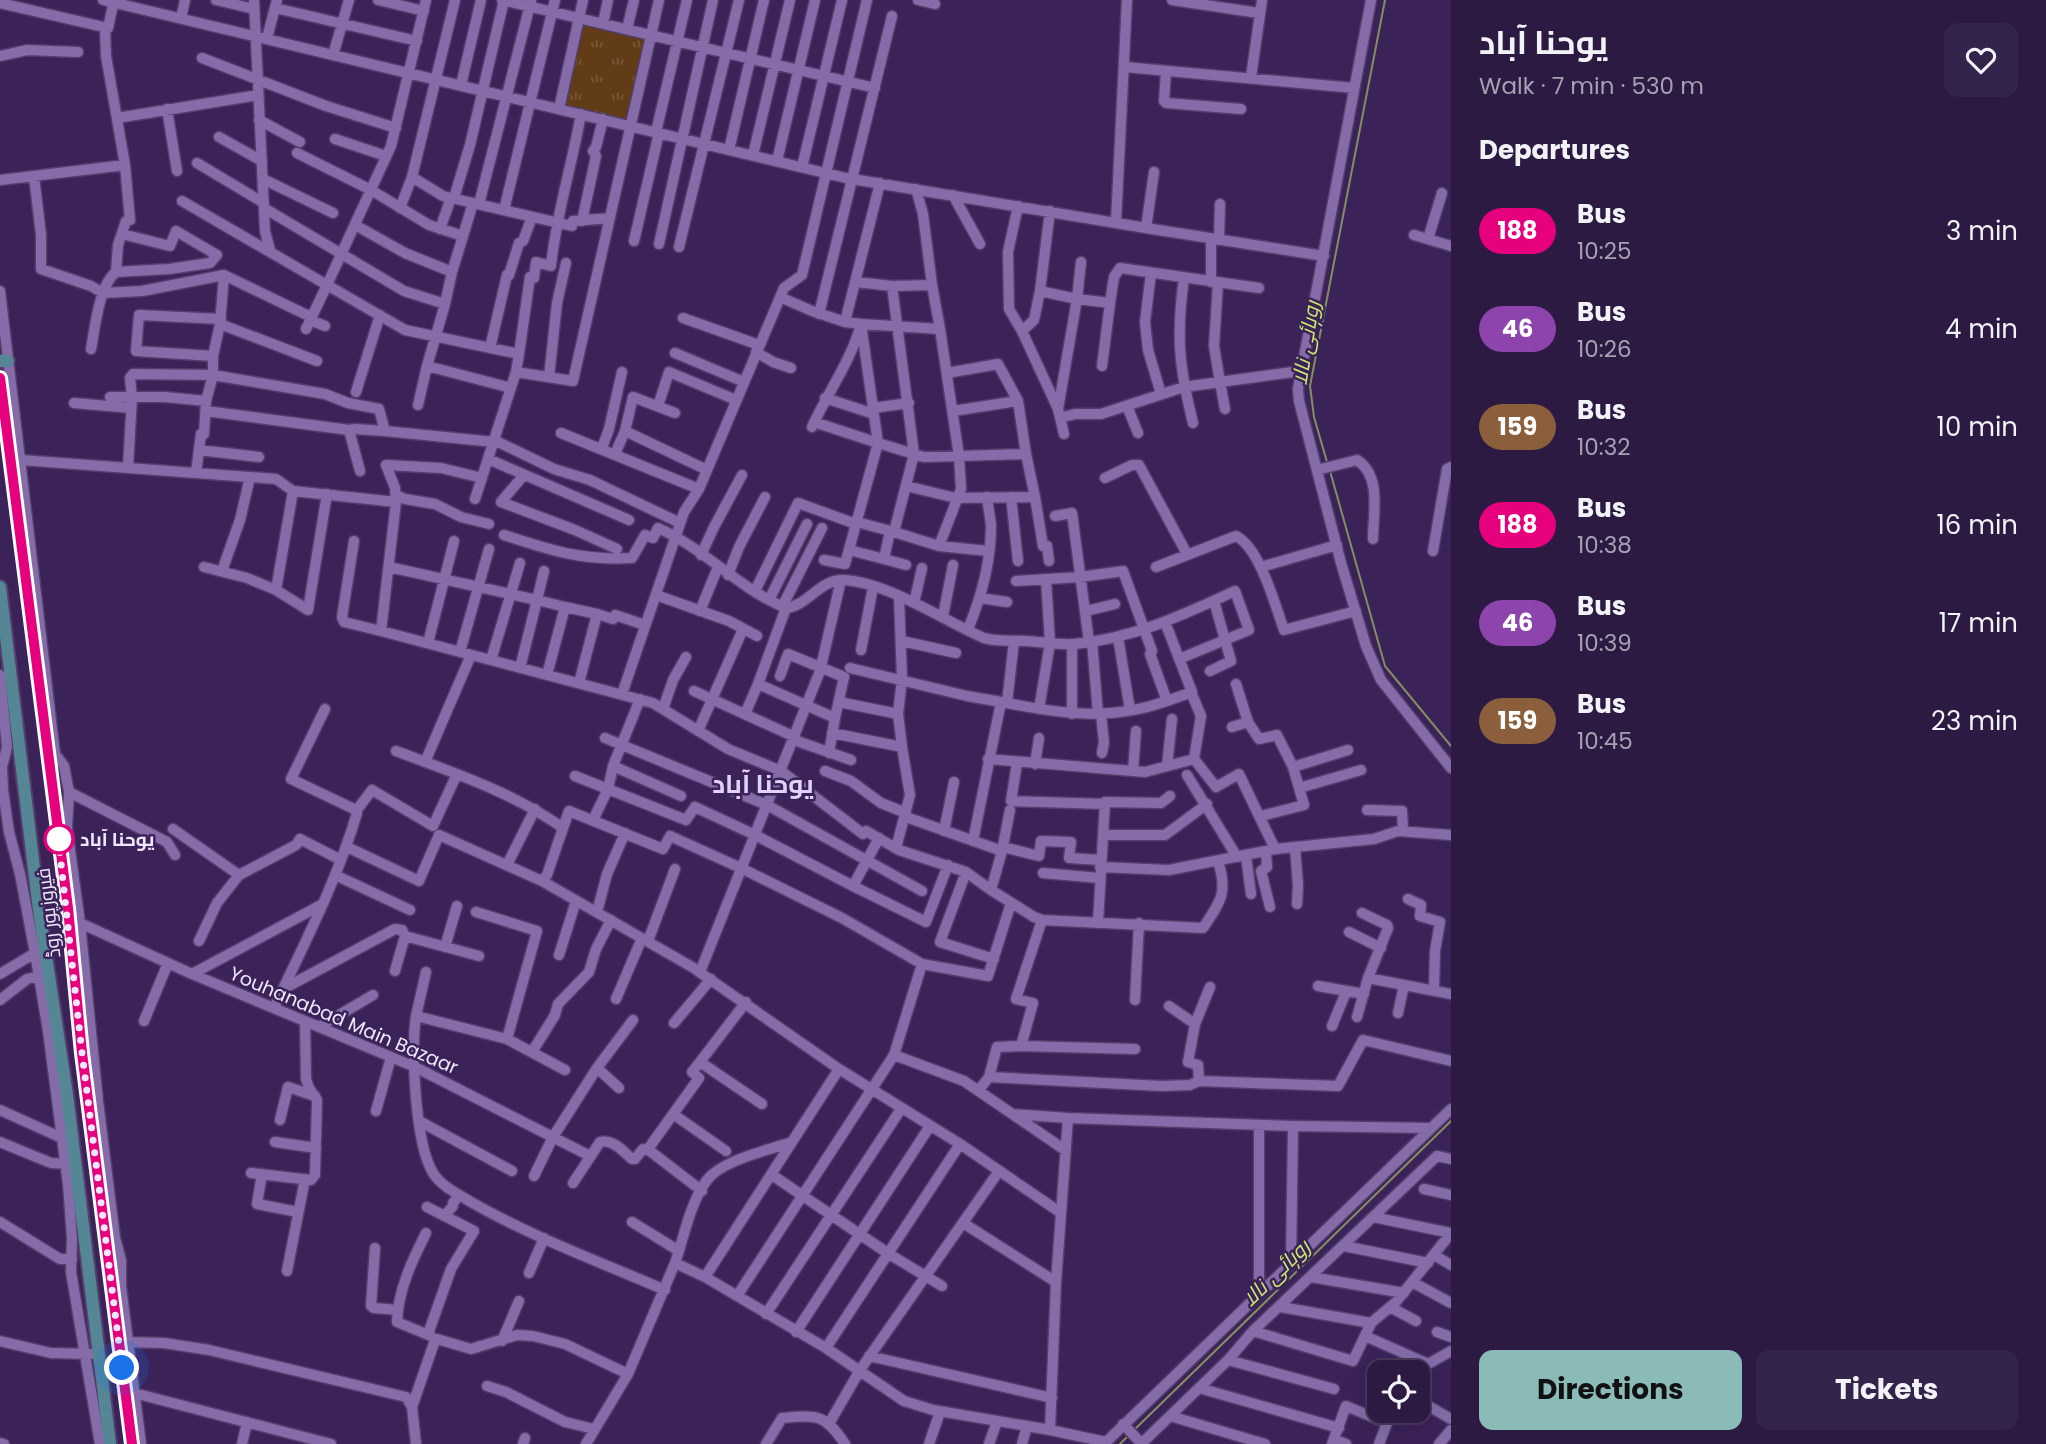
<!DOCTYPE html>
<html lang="en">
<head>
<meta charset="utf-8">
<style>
  body { margin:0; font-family:Poppins,Cairo,sans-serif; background:#34234a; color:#f1f3f6; height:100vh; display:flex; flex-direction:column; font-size:26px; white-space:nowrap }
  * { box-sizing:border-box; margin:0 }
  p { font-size:23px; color:#a6a1b2 }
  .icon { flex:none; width:38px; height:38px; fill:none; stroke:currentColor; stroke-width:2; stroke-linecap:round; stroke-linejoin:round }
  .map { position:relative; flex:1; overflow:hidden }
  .panel { display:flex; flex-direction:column; background:#2c1a43; width:595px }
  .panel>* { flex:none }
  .badge { padding:0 14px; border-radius:23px; font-size:24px; line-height:46px }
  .buttons { position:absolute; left:1367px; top:1360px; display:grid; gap:14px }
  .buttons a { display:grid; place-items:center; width:63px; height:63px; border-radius:14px; background:#2c1a43; box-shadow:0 7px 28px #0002,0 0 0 2px #48385c; font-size:35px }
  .you { position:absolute; width:35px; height:35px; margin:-18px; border:5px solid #fff; border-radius:50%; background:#1a73e8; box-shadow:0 0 0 10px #1a73e833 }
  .map>.badge { position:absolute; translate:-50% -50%; box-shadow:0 0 0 4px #fff }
  h2 { padding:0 28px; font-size:26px; line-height:63px }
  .round { display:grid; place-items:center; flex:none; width:74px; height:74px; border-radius:14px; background:#34234a }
  .headline { display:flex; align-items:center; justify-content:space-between; height:119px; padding:0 28px }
  h1 { font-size:33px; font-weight:700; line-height:52px }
  .cta { display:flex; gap:14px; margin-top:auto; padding:14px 28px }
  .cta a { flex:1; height:80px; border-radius:14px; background:#8bbbb9; color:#111; font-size:28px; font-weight:700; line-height:80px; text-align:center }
  .cta a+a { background:#34234a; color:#f1f3f6 }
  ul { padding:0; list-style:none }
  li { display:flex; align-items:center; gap:21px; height:98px; padding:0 28px }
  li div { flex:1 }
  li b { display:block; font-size:26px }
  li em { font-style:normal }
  li .badge { min-width:77px; font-weight:700; text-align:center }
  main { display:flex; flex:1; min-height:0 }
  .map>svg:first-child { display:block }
  .park { fill:url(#park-tufts) }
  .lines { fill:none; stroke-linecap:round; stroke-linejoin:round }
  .stream { stroke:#848e60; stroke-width:2 }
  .minor-casing { stroke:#533d6b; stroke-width:13 }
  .major-casing { stroke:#533d6b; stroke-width:16 }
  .minor { stroke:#856ca9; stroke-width:10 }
  .major { stroke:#548696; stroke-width:12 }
  .line-casing { stroke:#fff; stroke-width:16 }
  .line { stroke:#e6007e; stroke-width:10 }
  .walk { stroke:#efe8fd; stroke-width:7; stroke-dasharray:0 12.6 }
  .stop-dot { fill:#fff; stroke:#e6007e; stroke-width:3.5 }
  .labels { text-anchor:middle; stroke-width:5; stroke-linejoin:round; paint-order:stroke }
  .stop-label { font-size:19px; font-weight:bold; fill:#efe8fd; stroke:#3b2259; text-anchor:start }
  .street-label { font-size:19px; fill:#efe8fd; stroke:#3b2259 }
  .water-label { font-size:21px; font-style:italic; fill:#caeb6d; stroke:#3b2259 }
  .district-label { font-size:26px; font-weight:bold; fill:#e1d2fa; stroke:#3b2259 }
</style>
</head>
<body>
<main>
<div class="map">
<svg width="1451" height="1444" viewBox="0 0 1451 1444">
  <defs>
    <pattern id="park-tufts" width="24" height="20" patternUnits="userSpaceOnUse" patternTransform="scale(1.75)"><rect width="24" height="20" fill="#623c16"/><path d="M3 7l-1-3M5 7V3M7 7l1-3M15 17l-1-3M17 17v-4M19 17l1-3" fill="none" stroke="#795839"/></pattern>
  </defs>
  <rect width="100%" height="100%" fill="#3b2259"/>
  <!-- park -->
  <path class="park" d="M579 17 652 35 631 126 559 109Z"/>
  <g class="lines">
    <!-- stream -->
    <path class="stream" d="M1327 462 1314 417 1310 386 1385 0
      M1330 471 1385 666 1451 746
      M1133 1431 1451 1121
      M1120 1444 1129 1435"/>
    <defs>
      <path id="minor" d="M103 0 846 178 1146 228 1324 256
        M216 0 254 9
        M254 0 265 231 270 250
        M378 0 424 11
        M426 0 391 146 327 285 405 330 519 354 516 372 573 381 659 0
        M502 0 875 88
        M918 0 935 4
        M1172 0 1259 13
        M1371 0 1298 389 1299 401 1341 563 1366 646 1381 680 1451 768
        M0 3 108 28 114 0
        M275 8 417 41
        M181 18 185 0
        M603 23 608 0
        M627 29 634 0
        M267 38 277 0
        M333 55 349 0
        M0 56 27 50 78 52
        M202 58 326 106 396 128
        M1125 67 1354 88
        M1166 71 1164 101 1166 103 1241 109
        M1251 77 1262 0
        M461 85 481 0
        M167 109 177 171
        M559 109 583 0
        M117 118 258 95
        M259 120 300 142
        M656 132 687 0
        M219 137 262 161
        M335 139 386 156
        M729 150 764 0
        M297 153 371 190 429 225 463 236 452 272
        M753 155 790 0
        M777 161 815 0
        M197 163 264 203
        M802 167 842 0
        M34 176 41 235V269L91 286 103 293 142 291 224 275 311 317
        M412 177 455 0
        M263 179 333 213
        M0 180 125 165
        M916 189 923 214 932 285
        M953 195 980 244
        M454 198 470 145 504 0
        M182 201 327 285 306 329
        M479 204 531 1
        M1018 206 1008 252 1009 309 1022 331 1058 409
        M264 208 404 291 445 304 427 366 511 388
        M400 208 412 177 443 196 572 226 573 221 610 218
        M504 210 555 0
        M1050 211 1040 291 1077 299 1058 409 1064 434
        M582 221 596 156 593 151 596 147 603 119
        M1116 222 1127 0
        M355 225 405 253 452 272 445 304
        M1146 228 1154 172
        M440 229 451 198
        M1414 235 1451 246
        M463 236 473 203
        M1211 239V282
        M1428 239 1442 193
        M1219 240 1220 204
        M634 241 659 133
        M659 244 713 0
        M679 247 739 0
        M1081 262 1077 299 1110 303 1102 366
        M116 272 169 269 210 263 217 255 176 231 170 246 122 234
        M1151 273 1145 322 1148 350 1161 394
        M1184 278C1176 335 1179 367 1193 423
        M1218 283 1214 346 1220 382 1300 371
        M892 286 932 285 940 329
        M0 291 55 754 64 766 69 792 67 828 80 923 98 1101 115 1238 121 1260V1286L141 1444
        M780 297 812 311 845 322 880 183
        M1110 303 1114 277 1120 268 1259 288
        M819 314 892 16
        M683 318 759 345
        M310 320 325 326
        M845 322 861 324 878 443 914 454 892 286 856 282
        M220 324 317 361
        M1022 331 1034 320 1040 291
        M490 348 507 275H509L519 243 523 241 532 217
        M91 349C95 328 99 285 116 272L118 245 126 221 130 220 125 165 106 56 105 28
        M756 352 773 362 791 368
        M675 353 744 382
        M519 354 530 277 534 278 536 262 551 266C556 215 572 165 581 114
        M213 356 136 351 139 315 221 319
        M947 373 998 364 1018 401 953 411
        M549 377 557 303 566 263
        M356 392 380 315
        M110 397H165L206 401
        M825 398 874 414
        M1018 401 1026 454
        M74 403 131 408
        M418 405 427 366
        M658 406 669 372 736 400
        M1127 406 1138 433
        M873 408 909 403
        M206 411 349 430 360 471
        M1060 418 1075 414H1101L1184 387 1220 382 1225 409
        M814 422 878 443 856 524
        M812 427C828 392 851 361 861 324L940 329 959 456 961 489 939 546 894 532
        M349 430 355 429 385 431 494 442
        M625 431 633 397 675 413
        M561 433 699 489
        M494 440 554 469 590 480 680 523
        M602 448 609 429 622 372
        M199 450 259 457
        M615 454 625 431 707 470
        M488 459 629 520
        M21 460 276 479 293 491 396 502
        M128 467 132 398 130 378 133 374 213 375 325 394 348 403 379 409 385 431
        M1317 470 1357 460C1382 476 1373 513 1373 539
        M196 473 201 434H204L206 401 213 375V356L220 324 224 275
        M523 476 501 502 575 530 617 549
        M482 478 441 468 386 465 395 488 396 502 381 631 653 703 728 749 781 771 863 834 866 831 899 850 966 872 991 890
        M1105 478 1132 465H1139L1187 554
        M906 486 956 498 1035 497 1043 546H1047L1049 561
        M396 495 405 499 435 504 461 517 489 524
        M1011 497 1018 561
        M475 499 516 372
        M1055 516 1072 513 1089 642
        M857 522 894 532 914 454 924 457 1026 454 1035 497
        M504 535C549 550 583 561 632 558L645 535 653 538 658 528C704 548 739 589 786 608 807 606 820 580 842 580 886 581 944 621 984 638 996 642 1014 640 1026 641 1042 642 1059 645 1074 644 1132 639 1183 615 1235 591L1249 630 1179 659
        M354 541 342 617 344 622 381 631
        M939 546 988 551
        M849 550 884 559 890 531
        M1433 551 1447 469 1451 467
        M701 555 714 527 742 475
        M884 559 906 565
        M204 567 247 578 276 590 308 610 327 494
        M389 567 537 600 544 571
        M1156 567 1236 536C1260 548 1275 605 1284 630L1356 611
        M1261 567 1337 545
        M222 571 240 520 250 477
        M728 575 739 547 765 497
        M276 590 293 491
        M755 591 798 503 856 524 845 564 824 560
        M656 595 729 621 757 636
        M899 597 902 679 898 714 902 747
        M980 598 1007 602
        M769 600 807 524
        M914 603 922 568
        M782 607 822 528
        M700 611 718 567
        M1086 611 1115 604
        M943 616 953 565
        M1165 622 1192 692 1167 701
        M968 629C981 598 991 560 991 525 990 516 988 506 987 497
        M1118 637 1130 710
        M902 641 956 653
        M1014 641 1007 703C1062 714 1112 721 1167 701L1150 654 1152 651 1123 571 1080 577 1016 581
        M1092 641 1098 714
        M428 643 454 541
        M1072 644V714
        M861 650 873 587
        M460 652 489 549
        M491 660 520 563
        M520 668 537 600 565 607
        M850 668 967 696 1007 703
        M1210 671 1231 661 1214 601
        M0 675 7 747 2 767 3 790 9 832 20 874 35 953 48 1031 68 1184 72 1238 71 1272 100 1444
        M547 675 565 607 597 614
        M780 676 788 654 844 677 835 718
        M579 683 597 614 613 619 615 615 645 625
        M758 684 786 608
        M1236 684 1248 722
        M694 691 795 737
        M622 694 684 512 699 489 784 288 802 275 867 0
        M839 702 898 714
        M663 709 673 680 686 657
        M1039 709 1050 643 1046 579
        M745 714 758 684 835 718 829 753
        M1101 714 1104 742 1102 753
        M1232 727 1248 722 1259 739 1277 735 1293 767 1304 805 1261 816
        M698 731 743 629
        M832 733 902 747 910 795 896 848
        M605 738 767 805 922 891
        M794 740 851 760
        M396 751C454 773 512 792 563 828L569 811 663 849 670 836 743 869 842 918 922 964 988 976 1011 903
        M988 759 1145 772 1194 759 1201 716 1191 692
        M1194 759 1216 787 1239 774 1275 849
        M425 762 471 655
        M1017 763 1011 801 1105 804
        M1035 764 1039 738
        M613 766 640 699
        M1167 766 1172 719
        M1293 767 1348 750
        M825 771 851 781 881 803 906 813
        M1133 771 1136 731
        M1187 775 1237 857
        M575 776 686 820 695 807 755 835 853 886 879 838
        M1299 788 1361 770
        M69 792 167 842 175 855
        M1367 810 1402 811 1403 830
        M356 811 372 790 433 826 457 774
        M906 817 1002 851 991 890 1034 917 1042 920 1203 928C1221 901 1228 893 1218 861
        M593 820 608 789 613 766 681 796
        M173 829 239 875
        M944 831 954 782
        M1103 835H1165L1207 804
        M973 841 1001 702
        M347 847 419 881 439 835 542 881 692 967 839 1069 960 1144 1061 1213
        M1003 847 1039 856 1041 841 1071 842 1069 858 1100 860
        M1295 847 1298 885 1297 904
        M1002 851 1010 810
        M1266 851 1267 867 1261 871 1270 907
        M1246 856 1251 894
        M507 865 535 809
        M1100 867 1169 870 1275 849 1374 839 1398 831 1451 835
        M966 872 940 942 994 959
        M1043 873 1099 878
        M335 875 410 910
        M542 881 547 875 563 828
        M853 886 926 922 948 865
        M1408 899 1421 905 1420 916 1440 922 1435 951 1434 990
        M476 912 537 931 507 1039
        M597 912 607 874 625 833
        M80 923 192 974 415 1067 590 1156
        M1098 923 1105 802 1161 803 1170 796
        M1349 932 1381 948
        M199 941 217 903 239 875 296 845 300 839 341 860
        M648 941 675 869
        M445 947 457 906
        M559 955 576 901
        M395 971 405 936
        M700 972 820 671 841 580
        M0 974 35 953
        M192 974 323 904
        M1368 978 1451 994
        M1318 986 1364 994
        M283 989 395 929 402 930 405 936 479 956
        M616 999 642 938
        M0 1000 27 979 39 976
        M1135 1000 1139 923
        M746 1002 700 1062 762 1104
        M1169 1006 1195 1024 1188 1062 1198 1065 1199 1081
        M274 1008C304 944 337 881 357 813L354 809 291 779 325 709
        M1398 1013 1404 985
        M416 1016 426 972
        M1357 1017 1368 978 1388 928 1387 925 1362 913
        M144 1021 168 963
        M674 1023 711 979
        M1195 1024 1210 987
        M1332 1026 1346 992
        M319 1027 373 995
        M1021 1046 1135 1049
        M532 1052 555 1015 558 1004 589 972 596 949 611 920
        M894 1055 922 964
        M597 1068 633 1020
        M565 1070 507 1039 416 1016C411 1051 415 1143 433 1173 441 1186 458 1194 471 1202 532 1237 600 1262 665 1290
        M989 1077 997 1047 1021 1046 1033 1003 1016 999 1042 920
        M978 1091 989 1077 1161 1086 1190 1085 1199 1081 1338 1086 1363 1040 1451 1061
        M0 1110 62 1138
        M376 1111 391 1057
        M673 1114 726 1151
        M1012 1114 1068 1118
        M280 1120 288 1087 315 1096
        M419 1121 512 1171
        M0 1142 51 1163 69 1164
        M275 1142 316 1148
        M648 1149 699 1078 692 1072 700 1062
        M251 1173 311 1180 315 1175 317 1100 309 1088 306 1079 305 1021
        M262 1174 257 1204 298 1212
        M772 1175 889 1254 942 1286
        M534 1176 553 1137 597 1068 619 1088
        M573 1183 600 1142C613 1139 623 1151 632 1159H635L643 1149 650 1151 702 1191
        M1424 1189 1451 1195
        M427 1207 474 1231 451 1269 428 1334
        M444 1216 453 1206V1203L459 1195
        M1373 1217 1451 1233
        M0 1222 60 1259H72
        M632 1222 679 1251
        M963 1223 1056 1282
        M426 1233C412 1261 398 1290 397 1322L431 1336
        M1344 1246 1428 1263
        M375 1248 371 1306 374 1308 398 1310
        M1434 1255 1451 1265
        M1291 1262 1293 1126
        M675 1263C684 1237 690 1203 707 1180 722 1160 769 1150 792 1142
        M287 1271 305 1179
        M529 1273 544 1238
        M705 1277 839 1069
        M1311 1277 1404 1293
        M1412 1282 1451 1303
        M1259 1293V1125
        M737 1296 894 1055 964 1081 1065 1150
        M1281 1307 1371 1323 1396 1302 1451 1233
        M1390 1307 1416 1321
        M766 1314 901 1109
        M1253 1331 1353 1361 1371 1323
        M796 1332 930 1126
        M1437 1332 1451 1337
        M1365 1336 1426 1363
        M0 1341 51 1353 92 1354
        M502 1341 519 1301
        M123 1342 164 1343 209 1350 406 1397 412 1407 416 1444
        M826 1348 960 1144
        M869 1356 1052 1398
        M1228 1360 1334 1389
        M1414 1372 1451 1351
        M487 1386 506 1392 565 1422 594 1429
        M1199 1388 1339 1428
        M134 1393 331 1444
        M1418 1400 1451 1419
        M412 1407 434 1343 437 1339 471 1349 517 1335 533 1336 565 1344 628 1374
        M1170 1416 1265 1444
        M830 1422 860 1370 999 1171
        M1387 1423 1393 1410
        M1123 1424 1142 1444
        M1050 1430 1056 1282 1068 1118 1293 1126 1431 1128
        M1334 1439 1346 1444
        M0 1443 4 1444
        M242 1444 247 1422
        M523 1444 525 1438
        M586 1444 628 1374 675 1263 705 1277 826 1348 904 1401 933 1410 1050 1430 1106 1442
        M766 1444 782 1418C818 1415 825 1414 845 1444
        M929 1444 940 1412
        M989 1444 997 1421
        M1022 1444 1027 1426
        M1104 1444 1451 1109
        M1141 1444 1228 1360 1253 1331 1437 1156 1451 1159
        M1332 1444 1346 1406 1387 1423 1379 1444
        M1439 1444 1451 1430"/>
      <path id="major" d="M0 361H8
        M0 378 68 908 82 1053 132 1444
        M0 587 39 910 67 1095 110 1444"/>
    </defs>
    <!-- minor casing -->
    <use href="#minor" class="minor-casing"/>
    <!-- major casing -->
    <use href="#major" class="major-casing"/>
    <!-- minor -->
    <use href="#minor" class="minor"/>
    <!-- major -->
    <use href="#major" class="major"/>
  </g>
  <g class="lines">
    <defs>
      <path id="line" d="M0 378 68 908 82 1053 132 1444"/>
    </defs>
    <!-- line casing -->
    <use href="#line" class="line-casing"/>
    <!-- line -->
    <use href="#line" class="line"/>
    <!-- walk -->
    <path class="walk" d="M59 839 57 827 82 1053 122 1368"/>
  </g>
  <!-- markers -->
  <circle class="stop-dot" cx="59" cy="839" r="14"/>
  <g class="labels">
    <!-- stop labels -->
    <g class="stop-label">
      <text x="80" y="846">یوحنا آباد</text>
    </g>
    <!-- street labels -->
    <g class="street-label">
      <text transform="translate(48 913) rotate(-97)" y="7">فیروزپور روڈ</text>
      <text transform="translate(344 1020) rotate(23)" y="7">Youhanabad Main Bazaar</text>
    </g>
    <!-- water labels -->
    <g class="water-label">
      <text transform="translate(1306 343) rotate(-81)" y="7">روہائی نالا</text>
      <text transform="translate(1276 1273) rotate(-44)" y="7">روہائی نالا</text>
    </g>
    <!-- district labels -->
    <g class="district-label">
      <text x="763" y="793">یوحنا آباد</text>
    </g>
  </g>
</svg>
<div class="buttons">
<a><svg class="icon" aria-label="locate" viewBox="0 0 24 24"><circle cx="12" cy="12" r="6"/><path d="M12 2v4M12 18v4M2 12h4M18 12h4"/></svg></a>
</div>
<div class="you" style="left:122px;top:1368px"></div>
</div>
<section class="panel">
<div class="headline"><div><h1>یوحنا آباد</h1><p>Walk · 7 min · 530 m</p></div><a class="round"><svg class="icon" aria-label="heart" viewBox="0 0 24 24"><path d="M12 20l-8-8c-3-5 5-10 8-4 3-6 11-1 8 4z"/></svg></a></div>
<h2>Departures</h2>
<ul>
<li><span class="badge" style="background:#e6007e;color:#fff">188</span><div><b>Bus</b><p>10:25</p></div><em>3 min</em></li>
<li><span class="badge" style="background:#8e44ad;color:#fff">46</span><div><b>Bus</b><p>10:26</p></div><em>4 min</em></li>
<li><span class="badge" style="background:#8b5e3c;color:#fff">159</span><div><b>Bus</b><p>10:32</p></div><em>10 min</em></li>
<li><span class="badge" style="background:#e6007e;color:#fff">188</span><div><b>Bus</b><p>10:38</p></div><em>16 min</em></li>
<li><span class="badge" style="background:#8e44ad;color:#fff">46</span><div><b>Bus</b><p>10:39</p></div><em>17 min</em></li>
<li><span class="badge" style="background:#8b5e3c;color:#fff">159</span><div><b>Bus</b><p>10:45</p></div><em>23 min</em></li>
</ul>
<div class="cta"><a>Directions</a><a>Tickets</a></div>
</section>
</main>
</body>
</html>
